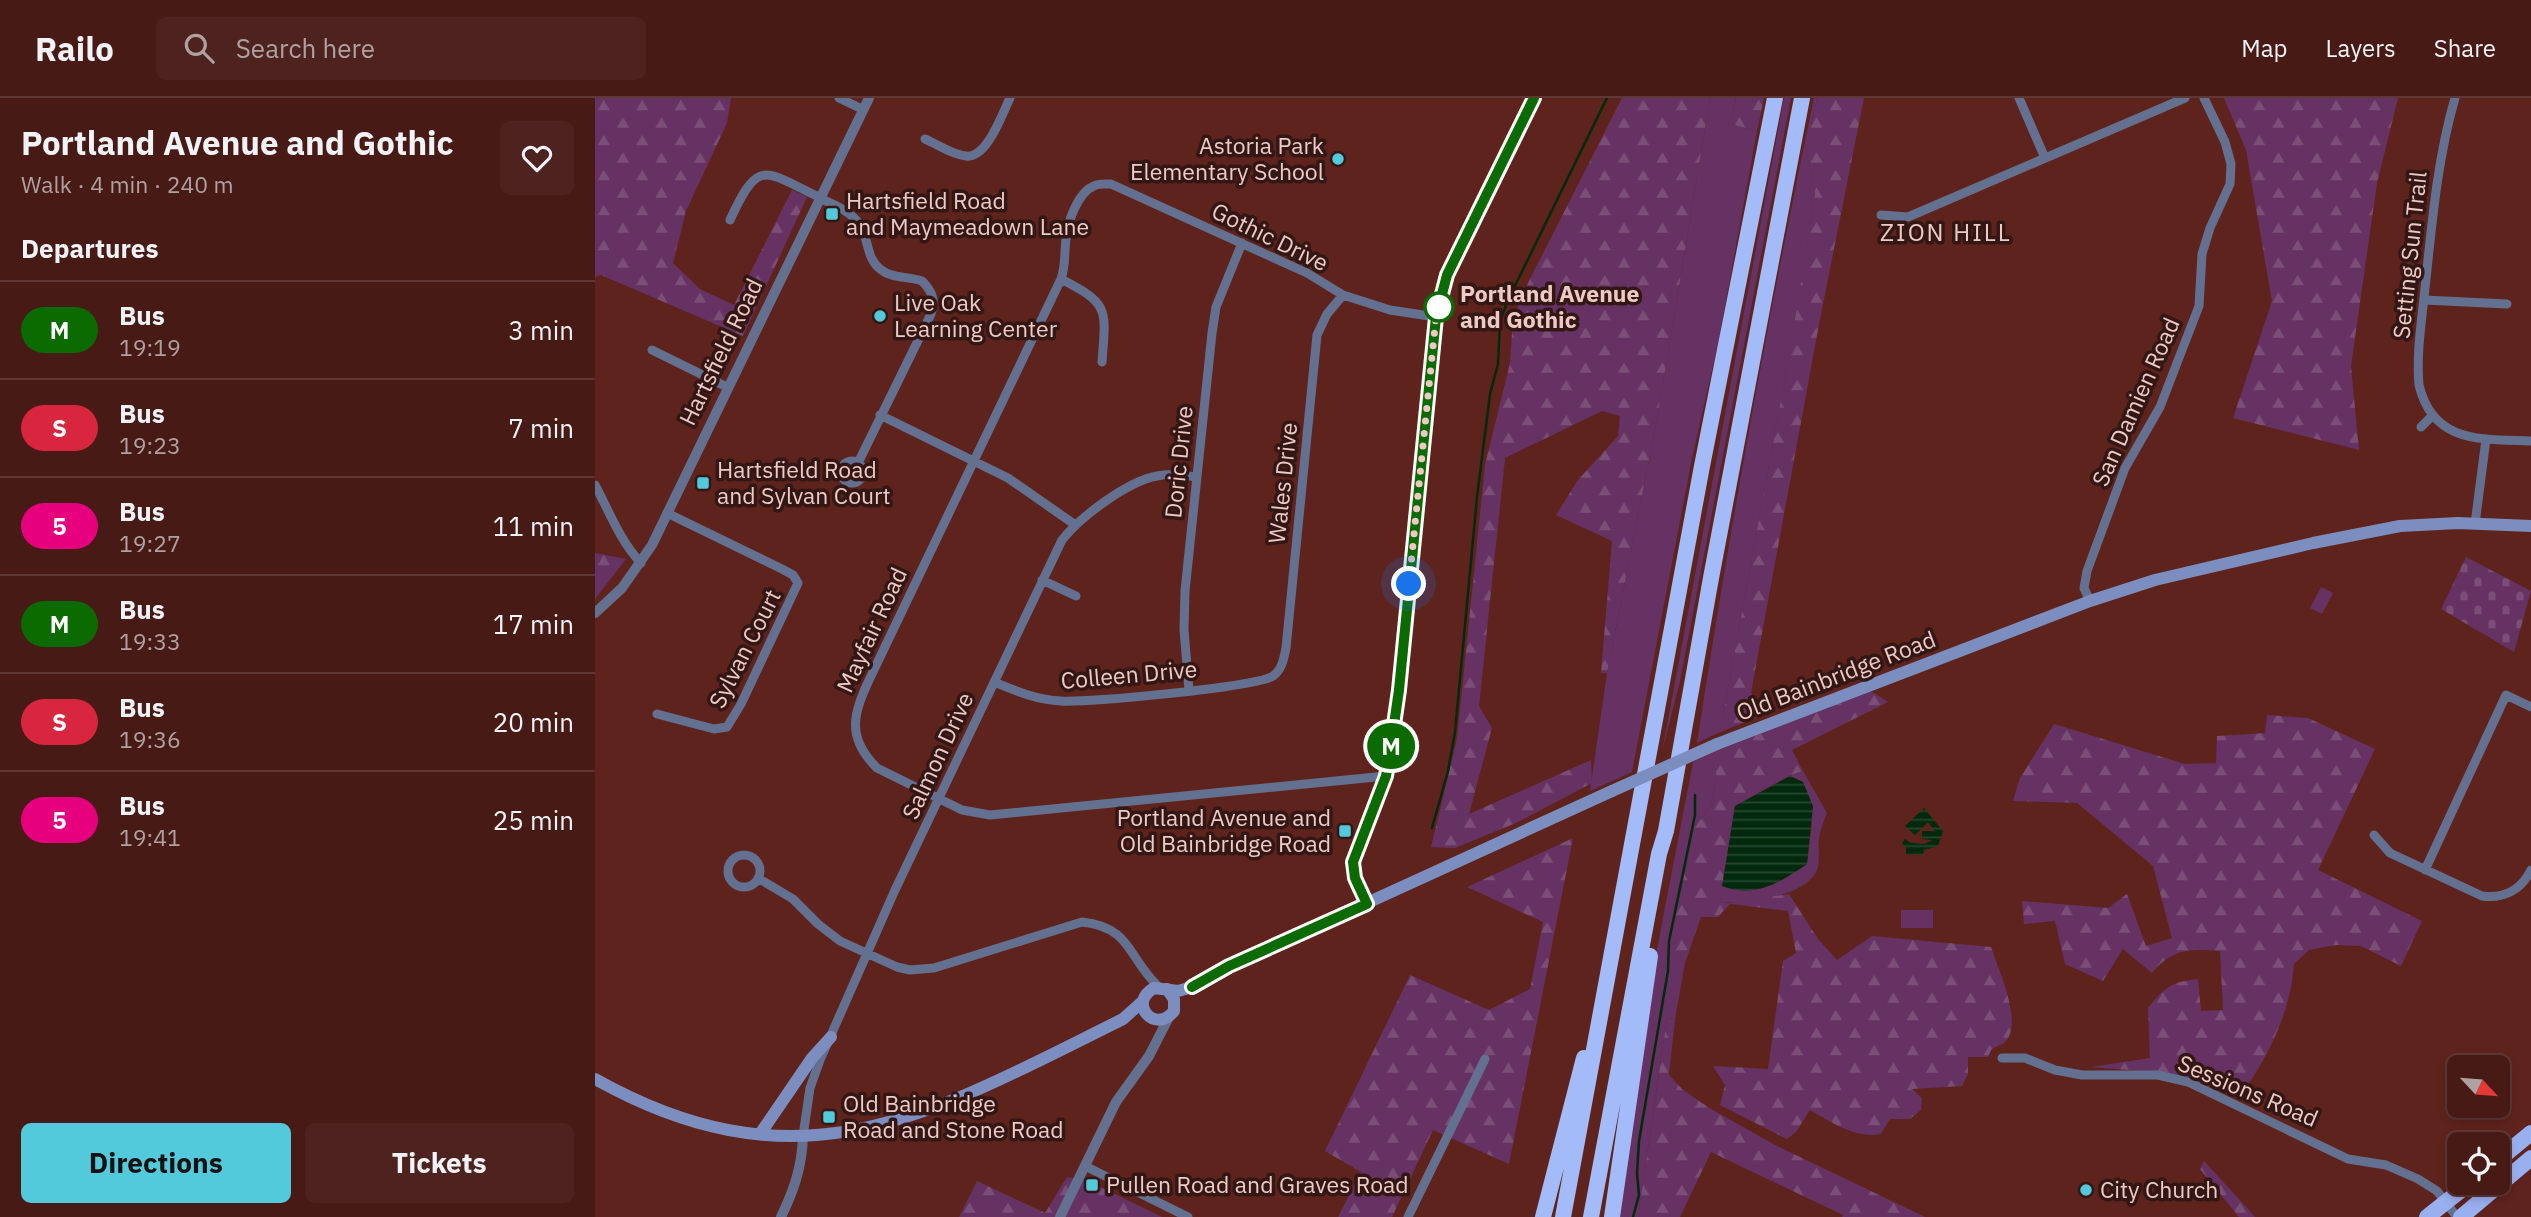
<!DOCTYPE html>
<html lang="en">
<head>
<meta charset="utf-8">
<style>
  body { margin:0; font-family:"IBM Plex Sans",sans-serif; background:#4e231f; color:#f1f3f6; height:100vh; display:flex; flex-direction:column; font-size:26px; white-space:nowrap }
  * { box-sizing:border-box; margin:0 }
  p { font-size:23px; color:#b0a1a1 }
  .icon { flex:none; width:38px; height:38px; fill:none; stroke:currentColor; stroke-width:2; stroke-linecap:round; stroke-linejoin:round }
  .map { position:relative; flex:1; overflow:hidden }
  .panel { display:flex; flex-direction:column; background:#471a16; width:595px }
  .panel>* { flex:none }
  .badge { padding:0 14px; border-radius:23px; font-size:24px; line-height:46px }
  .needle { width:46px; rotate:116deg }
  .controls { position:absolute; left:1852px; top:957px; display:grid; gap:14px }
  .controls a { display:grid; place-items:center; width:63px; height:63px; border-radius:10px; background:#471a16; box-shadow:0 4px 10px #0003,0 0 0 2px #5f3835; font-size:35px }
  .you { position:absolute; width:35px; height:35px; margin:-18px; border:5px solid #fff; border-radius:50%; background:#1a73e8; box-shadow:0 0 0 10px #1a73e833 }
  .map>.badge { position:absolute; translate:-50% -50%; box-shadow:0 0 0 4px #fff }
  h2 { padding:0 21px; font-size:26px; line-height:63px }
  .round { display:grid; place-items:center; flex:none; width:74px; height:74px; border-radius:10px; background:#4e231f }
  .headline { display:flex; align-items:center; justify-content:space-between; height:119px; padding:0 21px }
  h1 { font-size:33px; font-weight:800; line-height:52px }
  .primary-button { display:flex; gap:14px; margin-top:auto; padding:14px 21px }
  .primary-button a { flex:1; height:80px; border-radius:10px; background:#53cadc; color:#111; font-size:28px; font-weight:800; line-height:80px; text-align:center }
  .primary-button a+a { background:#4e231f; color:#f1f3f6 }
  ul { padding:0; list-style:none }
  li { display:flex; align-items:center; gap:21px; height:98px; padding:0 21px; border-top:2px solid #5f3835 }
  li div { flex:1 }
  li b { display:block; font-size:26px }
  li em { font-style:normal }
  li .badge { min-width:77px; font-weight:700; text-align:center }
  header { display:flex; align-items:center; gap:42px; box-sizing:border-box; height:98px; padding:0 35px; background:#471a16; border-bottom:2px solid #5f3835 }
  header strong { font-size:33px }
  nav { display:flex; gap:38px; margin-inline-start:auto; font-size:24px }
  .search { width:490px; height:63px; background:#4e231f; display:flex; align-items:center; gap:18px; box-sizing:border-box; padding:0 24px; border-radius:10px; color:#b0a1a1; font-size:26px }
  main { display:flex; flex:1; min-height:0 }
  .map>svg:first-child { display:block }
  .green { fill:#653263 }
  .forest { fill:url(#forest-firs) }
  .cemetery { fill:url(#cemetery-stones) }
  .water { fill:url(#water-rules) }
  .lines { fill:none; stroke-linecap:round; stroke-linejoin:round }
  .stream { stroke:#012a0d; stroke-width:2.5 }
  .minor { stroke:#647090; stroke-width:9 }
  .tertiary { stroke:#647090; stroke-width:10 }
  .secondary { stroke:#7c8ec0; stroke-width:12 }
  .trunk { stroke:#99b0f0; stroke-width:16 }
  .motorway { stroke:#a4bbf9; stroke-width:16 }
  .secondary-bridge { stroke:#7c8ec0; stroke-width:12 }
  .line-casing { stroke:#fff; stroke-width:16 }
  .line { stroke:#0c6b00; stroke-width:10 }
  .walk { stroke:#efc9c3; stroke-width:7; stroke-dasharray:0 12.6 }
  .poi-dot { fill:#53cadc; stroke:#321714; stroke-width:2.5 }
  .stop-dot { fill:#fff; stroke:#0c6b00; stroke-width:3.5 }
  .labels { text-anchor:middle; stroke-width:7; stroke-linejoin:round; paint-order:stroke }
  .poi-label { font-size:23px; fill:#efc9c3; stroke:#321714; text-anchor:start }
  .street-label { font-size:23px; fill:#efc9c3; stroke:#321714 }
  .stop-label { font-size:23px; font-weight:bold; fill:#efc9c3; stroke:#321714; text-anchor:start }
  .neighbourhood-label { font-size:24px; letter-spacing:2px; fill:#efc9c3; stroke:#321714 }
</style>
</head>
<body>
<header>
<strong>Railo</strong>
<div class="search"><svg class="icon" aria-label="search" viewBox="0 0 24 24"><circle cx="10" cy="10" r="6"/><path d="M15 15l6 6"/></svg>Search here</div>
<nav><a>Map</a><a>Layers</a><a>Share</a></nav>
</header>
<main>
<section class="panel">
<div class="headline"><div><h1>Portland Avenue and Gothic</h1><p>Walk · 4 min · 240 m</p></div><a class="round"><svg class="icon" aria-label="heart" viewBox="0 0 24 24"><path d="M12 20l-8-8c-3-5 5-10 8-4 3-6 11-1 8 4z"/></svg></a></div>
<h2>Departures</h2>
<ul>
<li><span class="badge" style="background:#0c6b00;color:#fff">M</span><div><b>Bus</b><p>19:19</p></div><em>3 min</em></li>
<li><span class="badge" style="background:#d7263d;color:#fff">S</span><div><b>Bus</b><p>19:23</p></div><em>7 min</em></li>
<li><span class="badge" style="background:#e6007e;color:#fff">5</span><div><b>Bus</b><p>19:27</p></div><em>11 min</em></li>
<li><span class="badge" style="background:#0c6b00;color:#fff">M</span><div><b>Bus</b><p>19:33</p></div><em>17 min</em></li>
<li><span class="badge" style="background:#d7263d;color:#fff">S</span><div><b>Bus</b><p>19:36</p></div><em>20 min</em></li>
<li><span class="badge" style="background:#e6007e;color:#fff">5</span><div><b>Bus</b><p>19:41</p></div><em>25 min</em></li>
</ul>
<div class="primary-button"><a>Directions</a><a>Tickets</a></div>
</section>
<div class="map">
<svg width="1936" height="1119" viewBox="0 0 1936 1119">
  <defs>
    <pattern id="forest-firs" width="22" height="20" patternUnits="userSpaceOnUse" patternTransform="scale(1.75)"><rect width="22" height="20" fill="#653263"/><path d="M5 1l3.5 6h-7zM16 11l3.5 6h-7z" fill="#7b4e78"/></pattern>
    <pattern id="cemetery-stones" width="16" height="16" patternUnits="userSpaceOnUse" patternTransform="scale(1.75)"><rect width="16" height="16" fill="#653263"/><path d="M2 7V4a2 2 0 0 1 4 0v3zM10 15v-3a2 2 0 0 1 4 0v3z" fill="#7b4e78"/></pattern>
    <pattern id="water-rules" width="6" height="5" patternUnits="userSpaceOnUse" patternTransform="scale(1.75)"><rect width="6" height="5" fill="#012a0d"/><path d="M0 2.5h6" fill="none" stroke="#26482f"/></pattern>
  </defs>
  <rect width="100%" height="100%" fill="#5f231d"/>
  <!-- green -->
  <path class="green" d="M1115 0H1141L1136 26 1162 33 1123 246 1097 360 1037 674 995 693 1012 575 1062 322Z
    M1189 0H1196L1085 583 1067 654Z
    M1219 0H1222L1211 50 1220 95 1199 232 1125 634 1102 645C1135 429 1174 214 1219 0Z
    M1726 489 1738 495 1727 516 1715 510Z
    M1121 653V681L1116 708 1099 730 1073 853 1090 865 1080 921 1072 920 1043 1119H1021L1049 919 1098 664Z
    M1208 673 1232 715C1229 723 1225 732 1224 741 1223 750 1225 760 1223 769 1216 798 1150 807 1125 804L1127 788C1161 801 1185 784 1212 766L1217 725 1208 684 1195 678Z
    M1306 812H1338V830H1306Z"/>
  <!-- forest -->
  <path class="forest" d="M0 0H136L132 25 91 113 78 165 105 191 139 207 197 92 212 99 148 238 6 177 0 179Z
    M1027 0H1115L1062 322 1012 575H1006L1017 443 961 417 983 382 1023 338 1025 318 1007 313 910 360 884 608 897 630 874 716 996 662 997 685 921 725 860 750 836 749 862 641 890 367 915 265 918 220 933 185Z
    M1141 0H1169L1162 33 1136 26Z
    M1222 0H1269L1225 221 1156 595 1171 616 1125 634 1196 247 1220 95 1211 50Z
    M1629 0H1803L1782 85 1756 268 1764 352 1638 320 1677 203 1651 52Z
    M0 455 31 461 0 501Z
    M1276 593 1293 604 1197 652 1208 673 1194 678 1140 708 1125 804 1135 805 1194 796 1223 841 1242 862 1277 838 1396 849C1403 871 1429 925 1410 944 1407 947 1399 949 1396 952L1393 959H1373V976L1367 988 1317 991 1327 1000 1326 1012 1315 1021H1295L1286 1036C1261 1041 1236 1024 1215 1012L1201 1034 1192 1041 1125 1007 1130 987 1118 968 1173 971 1188 863 1201 855 1193 813 1135 806 1123 819H1106L1090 865 1073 854 1099 730 1116 708 1121 681V653Z
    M1672 617 1713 620 1780 651 1723 772 1827 823 1806 868 1766 848 1741 847 1714 852 1699 866C1696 913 1673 960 1645 998L1574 975 1496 969 1555 960 1553 910C1570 889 1576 884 1603 881L1606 913 1628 912 1625 853C1595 851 1578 850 1557 875L1528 851 1508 883 1470 866 1460 823 1429 826 1427 803 1513 810 1532 796 1551 848 1577 840 1558 768 1482 705 1418 703 1425 680 1459 626 1590 666 1621 665 1622 638 1670 635Z
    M978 740 914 1066 838 1032 797 1119H743L766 1074 730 1053 815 877 894 912 935 891 948 824 872 789Z
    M1072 920 1080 921 1074 977 1088 992 1116 1011 1180 1047 1330 1119H1247L1248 1117 1116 1054 1085 1119H1043Z
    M1609 1063 1653 1111 1660 1119H1644L1605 1071Z
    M472 1079 493 1083 567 1119H364L382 1083 450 1115Z"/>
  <!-- cemetery -->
  <path class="cemetery" d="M1871 459 1936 493 1919 554 1846 511Z"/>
  <!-- water -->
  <path class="water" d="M1195 678 1208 684 1218 708 1212 766C1185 784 1161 801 1127 788L1140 708Z
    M1329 710 1348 733 1343 748 1329 752 1328 757 1311 756V750L1307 745 1310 741 1316 745 1330 746 1337 742 1327 741V733H1339L1333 724 1320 737 1310 728Z"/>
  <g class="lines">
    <!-- stream -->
    <path class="stream" d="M837 730 853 673 860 634 882 399 895 296 903 266 905 223 913 202 1012 0
      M1038 1119 1044 1097 1042 1075 1044 1043 1073 873 1074 843 1100 717V697"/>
    <!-- minor -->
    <path class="minor" d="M244 0 267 11
      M1424 0 1450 60
      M1860 0C1842 62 1837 126 1830 190 1827 221 1821 256 1824 287 1838 346 1887 341 1936 343
      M330 41C342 46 357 57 371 58 392 61 407 16 415 0
      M224 100C238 106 256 113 265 127 274 141 271 160 285 171 297 181 313 178 327 183 337 193 341 202 336 216L263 365
      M1286 117 1313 119 1590 0
      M135 122C164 59 169 73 224 99
      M466 181C515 206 511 211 507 264
      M1829 202 1912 206
      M57 252 132 289
      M285 317 413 380 479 426
      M1826 329 1838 317
      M246 374a11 11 0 1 1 22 0a11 11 0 1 1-22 0Z
      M0 387C14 413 25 443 46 465
      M1880 426 1891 341
      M447 482 481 498
      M1495 503 1489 490 1492 473 1530 370 1565 309 1604 208 1607 156 1615 130 1635 86 1636 66 1630 44 1609 0
      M399 584C421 593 442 602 466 603 492 605 662 589 678 578 687 572 689 560 691 550L722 237 732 216 748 197
      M594 592 589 532 590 493 617 235 621 209 647 145
      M62 616 119 631 132 629 146 606 203 485 198 477 187 471 72 415
      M791 678 395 717 367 712 282 670C251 639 258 616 275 580L466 181C471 167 469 156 471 141 472 125 483 94 499 88 504 85 510 86 516 86L712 175 748 197 795 212 841 219
      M1779 737 1795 755 1887 798C1909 801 1926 792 1936 772
      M133 773a16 16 0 1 1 32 0a16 16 0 1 1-32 0Z
      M1830 772 1911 597 1936 609
      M163 780 198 801 223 826 245 843 302 869 315 872 339 870 487 824C537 829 533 861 564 889
      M1407 960H1430L1460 972 1487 977H1563L1593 984 1753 1061 1791 1067 1823 1081 1842 1093 1862 1119
      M208 1038 215 990 225 962 300 792 467 442C485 419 533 383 562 378 575 375 588 377 601 379
      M490 1068 593 1119
      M813 1119 890 961"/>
    <!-- tertiary -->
    <path class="tertiary" d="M0 515 27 490 57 447 274 0
      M772 806 760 780 758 764 791 678 794 661 804 592 841 219 853 176 939 0
      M186 1119C199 1092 207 1069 208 1038
      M465 1119 521 1004 554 958 574 919"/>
    <!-- secondary -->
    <path class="secondary" d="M1122 646 1495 503 1560 482 1718 445 1805 428 1863 425 1936 428
      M572 891 579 901V913C560 937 532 905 559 890L583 893 597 889 634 868 1017 693
      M0 981C207 1097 338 1015 528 921L547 904
      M165 1036 217 960 236 939"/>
    <!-- trunk -->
    <path class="trunk" d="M1902 1063 1936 1035
      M1832 1119 1875 1085
      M1866 1119 1936 1060"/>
    <!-- motorway -->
    <path class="motorway" d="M948 1119 989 960
      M968 1119 1107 368 1180 0
      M996 1119 1064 756 1071 733 1116 480 1207 0
      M1017 1119 1055 858"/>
    <!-- secondary-bridge -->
    <path class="secondary-bridge" d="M1017 693 1122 646"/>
  </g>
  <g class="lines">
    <defs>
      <path id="line" d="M597 889 634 868 772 806 760 780 758 764 791 678 794 661 804 592 841 219 852 177 939 0"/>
    </defs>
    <!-- line casing -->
    <use href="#line" class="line-casing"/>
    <!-- line -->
    <use href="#line" class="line"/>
    <!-- walk -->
    <path class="walk" d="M814 486 841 219 845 203 844 209"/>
  </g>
  <!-- markers -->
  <g class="poi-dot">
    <circle cx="743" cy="61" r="7"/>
    <rect x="230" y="109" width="14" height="14" rx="3.5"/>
    <circle cx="285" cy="218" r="7"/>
    <rect x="101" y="378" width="14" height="14" rx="3.5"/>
    <rect x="743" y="726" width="14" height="14" rx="3.5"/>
    <rect x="227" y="1012" width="14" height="14" rx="3.5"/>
    <rect x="490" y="1080" width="14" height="14" rx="3.5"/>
    <circle cx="1491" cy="1092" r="7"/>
  </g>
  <circle class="stop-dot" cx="844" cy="209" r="14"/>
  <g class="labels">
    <!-- poi labels -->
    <g class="poi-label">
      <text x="729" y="56" text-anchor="end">Astoria Park<tspan x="729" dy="26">Elementary School</tspan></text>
      <text x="251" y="111">Hartsfield Road<tspan x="251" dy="26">and Maymeadown Lane</tspan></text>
      <text x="299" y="213">Live Oak<tspan x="299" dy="26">Learning Center</tspan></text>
      <text x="122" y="380">Hartsfield Road<tspan x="122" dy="26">and Sylvan Court</tspan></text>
      <text x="736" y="728" text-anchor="end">Portland Avenue and<tspan x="736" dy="26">Old Bainbridge Road</tspan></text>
      <text x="248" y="1014">Old Bainbridge<tspan x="248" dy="26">Road and Stone Road</tspan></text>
      <text x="511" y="1095">Pullen Road and Graves Road</text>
      <text x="1505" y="1100">City Church</text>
    </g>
    <!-- street labels -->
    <g class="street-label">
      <text transform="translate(675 139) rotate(26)" y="8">Gothic Drive</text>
      <text transform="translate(1815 157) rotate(-84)" y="8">Setting Sun Trail</text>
      <text transform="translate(126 254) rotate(-64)" y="8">Hartsfield Road</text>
      <text transform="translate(1541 304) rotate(-66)" y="8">San Damien Road</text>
      <text transform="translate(584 364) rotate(-84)" y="8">Doric Drive</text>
      <text transform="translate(688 385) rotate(-84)" y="8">Wales Drive</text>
      <text transform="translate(277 532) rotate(-65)" y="8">Mayfair Road</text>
      <text transform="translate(150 551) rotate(-63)" y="8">Sylvan Court</text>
      <text transform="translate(534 577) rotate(-5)" y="8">Colleen Drive</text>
      <text transform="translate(1241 578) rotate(-21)" y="8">Old Bainbridge Road</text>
      <text transform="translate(343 658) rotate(-65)" y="8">Salmon Drive</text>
      <text transform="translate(1653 993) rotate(23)" y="8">Sessions Road</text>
    </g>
    <!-- stop labels -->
    <g class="stop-label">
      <text x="865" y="204">Portland Avenue<tspan x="865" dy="26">and Gothic</tspan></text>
    </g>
    <!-- neighbourhood labels -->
    <g class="neighbourhood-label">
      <text x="1351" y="143">ZION HILL</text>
    </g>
  </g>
</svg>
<div class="controls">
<a><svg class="needle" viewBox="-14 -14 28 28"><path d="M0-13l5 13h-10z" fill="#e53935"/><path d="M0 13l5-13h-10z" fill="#b0a1a1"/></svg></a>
<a><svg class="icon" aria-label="locate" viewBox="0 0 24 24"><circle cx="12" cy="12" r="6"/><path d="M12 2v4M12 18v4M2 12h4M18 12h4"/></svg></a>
</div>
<div class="you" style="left:814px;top:486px"></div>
<b class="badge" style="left:796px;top:648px;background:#0c6b00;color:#fff">M</b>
</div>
</main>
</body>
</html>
